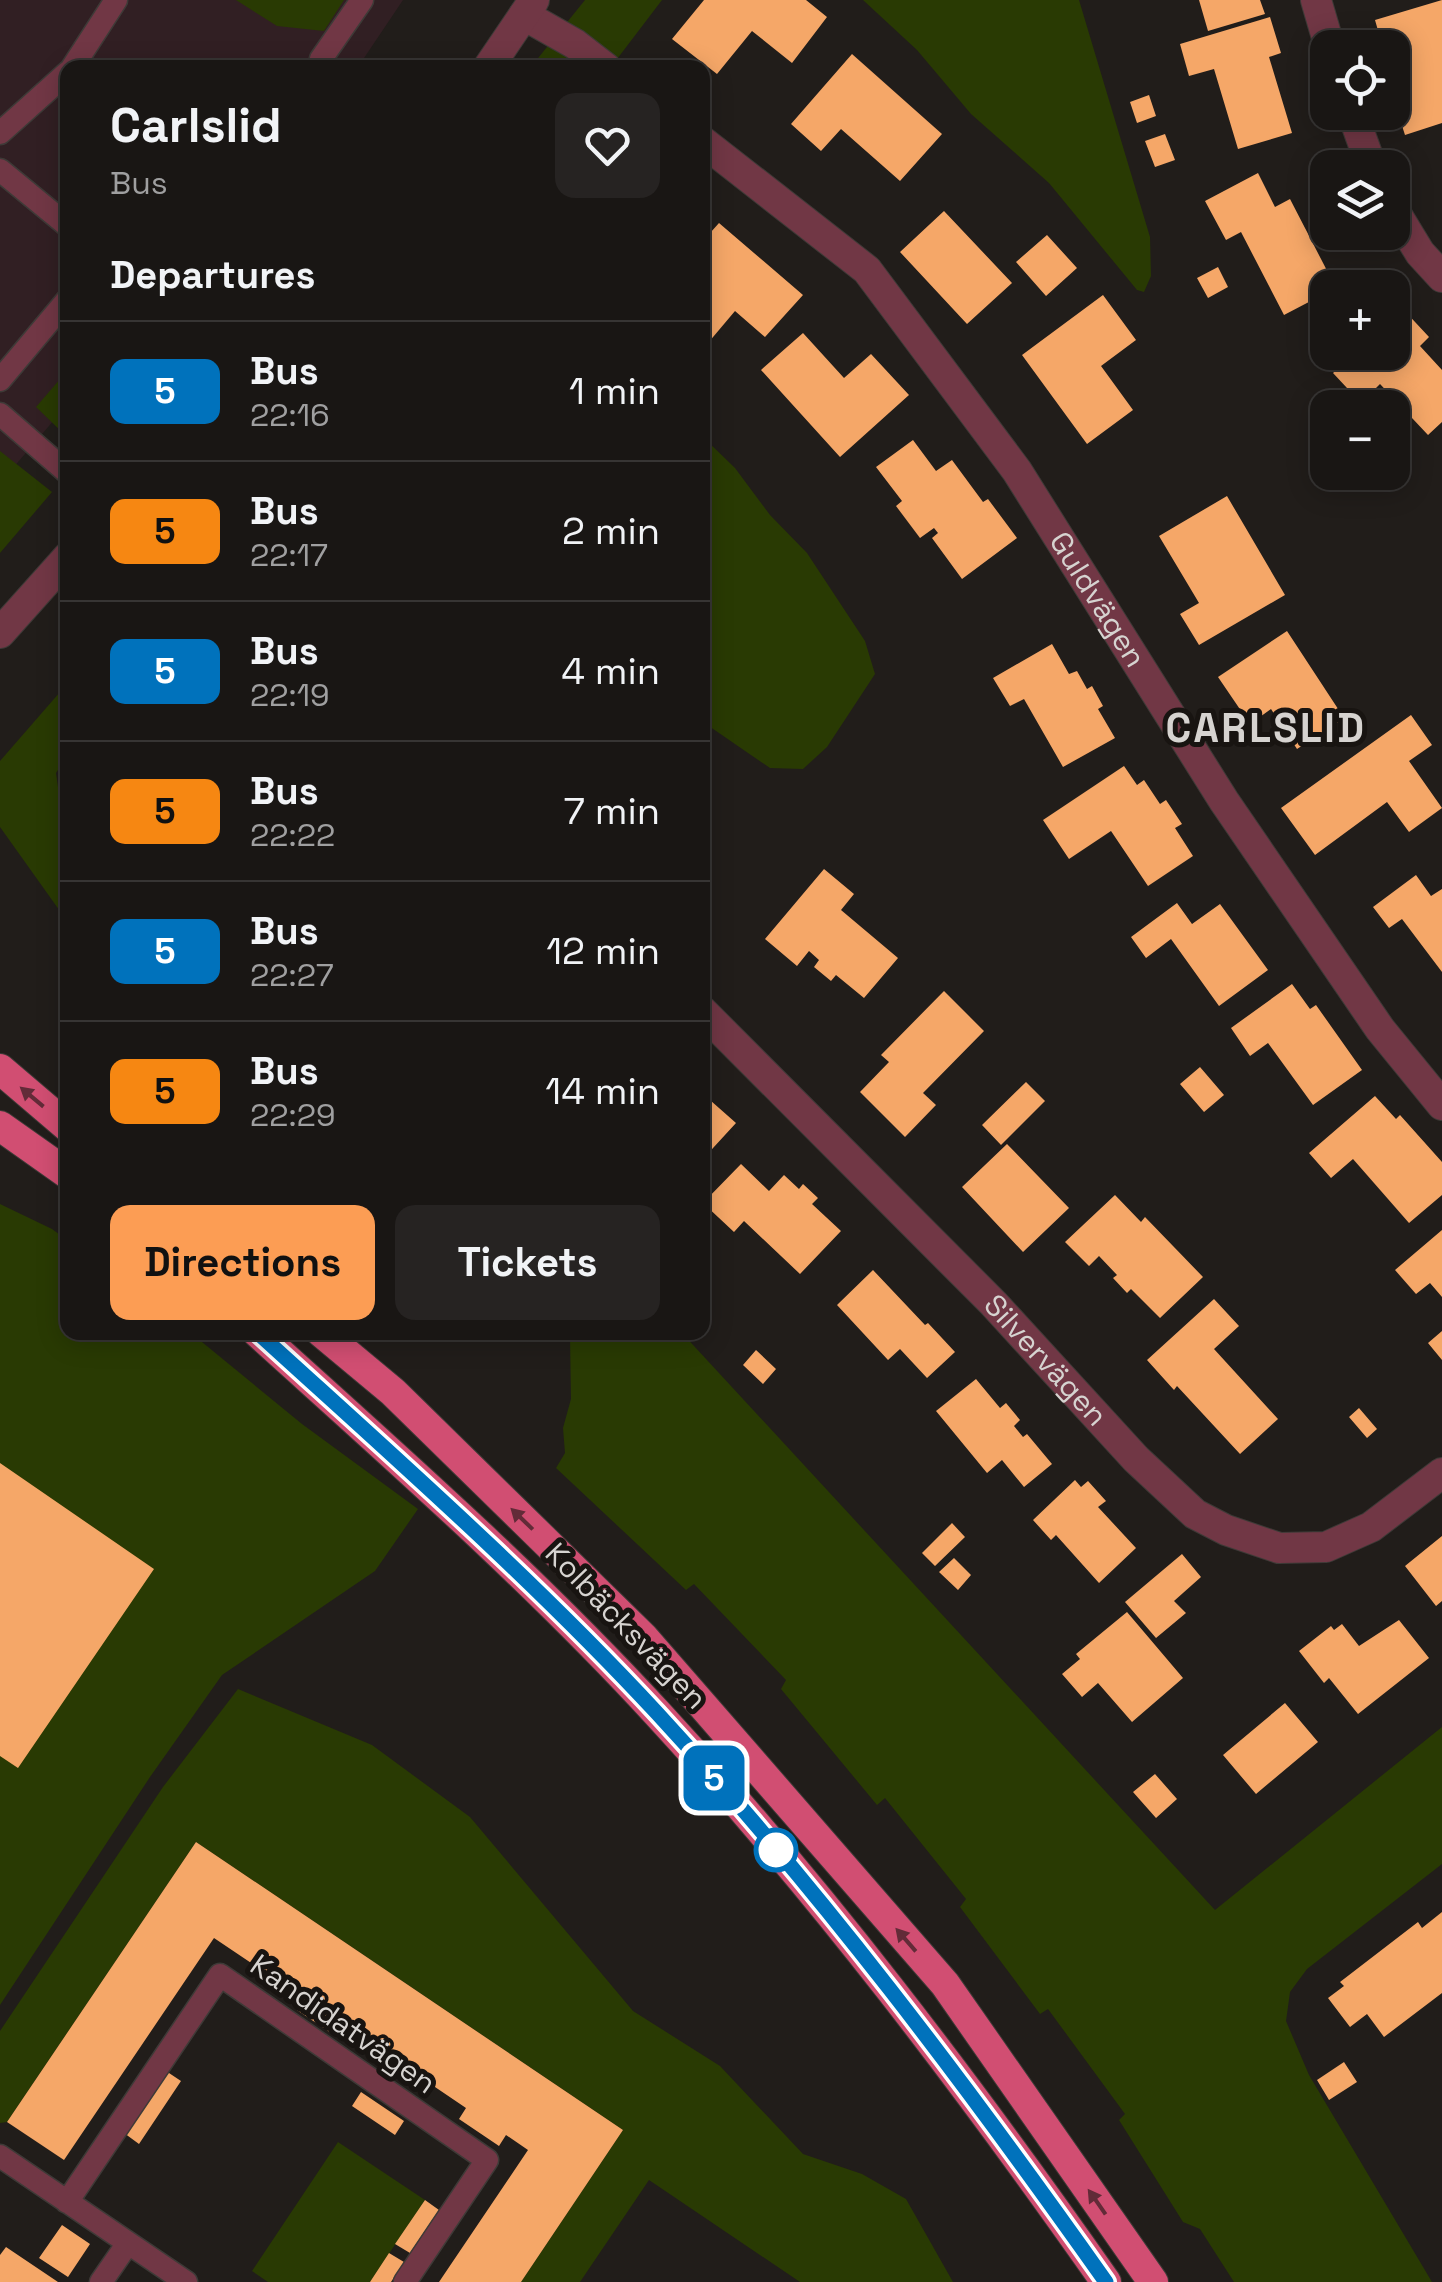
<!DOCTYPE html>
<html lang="en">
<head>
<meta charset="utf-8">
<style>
  body { margin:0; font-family:"Space Grotesk",sans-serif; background:#262322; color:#f1f3f6; height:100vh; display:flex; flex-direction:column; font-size:38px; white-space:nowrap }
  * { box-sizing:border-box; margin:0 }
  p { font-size:32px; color:#9f9fa0 }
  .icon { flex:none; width:55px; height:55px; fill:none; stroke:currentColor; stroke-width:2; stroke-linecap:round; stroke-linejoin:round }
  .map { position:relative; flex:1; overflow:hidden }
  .sheet { position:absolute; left:60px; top:60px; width:650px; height:1280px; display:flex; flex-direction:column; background:#191614; border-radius:20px; box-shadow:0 5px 25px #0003,0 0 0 2px #373534 }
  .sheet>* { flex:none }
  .badge { padding:0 20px; border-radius:15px; font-size:35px; line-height:65px }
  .fabs { position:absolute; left:1310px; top:30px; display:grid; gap:20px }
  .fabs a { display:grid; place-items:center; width:100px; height:100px; border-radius:20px; background:#191614; box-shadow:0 5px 25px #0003,0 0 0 2px #373534; font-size:50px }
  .map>.badge { position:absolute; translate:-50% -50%; box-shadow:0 0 0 5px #fff }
  h2 { padding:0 50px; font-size:38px; line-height:90px }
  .round { display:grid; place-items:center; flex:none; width:105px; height:105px; border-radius:20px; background:#262322 }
  .headline { display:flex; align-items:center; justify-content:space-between; height:170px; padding:0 50px }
  h1 { font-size:48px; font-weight:800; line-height:75px }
  .button { display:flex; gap:20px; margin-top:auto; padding:20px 50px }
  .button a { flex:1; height:115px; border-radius:20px; background:#fc9d54; color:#111; font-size:40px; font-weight:800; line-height:115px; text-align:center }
  .button a+a { background:#262322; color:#f1f3f6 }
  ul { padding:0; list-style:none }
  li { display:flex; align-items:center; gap:30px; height:140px; padding:0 50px; border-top:2px solid #373534 }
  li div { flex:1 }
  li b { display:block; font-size:38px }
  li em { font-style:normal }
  li .badge { min-width:110px; font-weight:700; text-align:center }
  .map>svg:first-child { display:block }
  .commercial { fill:#311f23 }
  .green { fill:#293a03 }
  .building { fill:#f5a768 }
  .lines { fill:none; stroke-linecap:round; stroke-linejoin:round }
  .service-casing { stroke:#3e3a37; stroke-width:25 }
  .minor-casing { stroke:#3e3a37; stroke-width:32 }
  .trunk-casing { stroke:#3e3a37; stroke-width:32 }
  .service { stroke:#713745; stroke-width:22 }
  .minor { stroke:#713745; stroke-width:30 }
  .trunk { stroke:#d14e72; stroke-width:30 }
  .oneway { fill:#622b38 }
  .line-casing { stroke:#fff; stroke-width:22 }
  .line { stroke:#0072bc; stroke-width:15 }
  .stop-dot { fill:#fff; stroke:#0072bc; stroke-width:5 }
  .labels { text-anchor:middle; stroke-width:10; stroke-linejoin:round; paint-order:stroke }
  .street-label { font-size:30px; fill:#d6d3d0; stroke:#181411 }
  .district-label { font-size:40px; font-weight:bold; letter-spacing:2.5px; fill:#d6d3d0; stroke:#181411 }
</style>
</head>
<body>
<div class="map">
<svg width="1442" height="2282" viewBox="0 0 1442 2282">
  <rect width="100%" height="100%" fill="#211d1a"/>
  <!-- commercial -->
  <path class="commercial" d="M0 0H403L358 67 68 68 67 405 0 483Z"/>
  <!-- green -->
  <path class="green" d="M236 0H344L324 31 277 26Z
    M585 0H662L611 67 530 68Z
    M863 0H1079L1150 237 1151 276 1144 292 1137 290 1049 183 971 114 917 50Z
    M67 371V437L36 407Z
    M703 437 735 468 770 515 807 553 865 641 875 674 827 747 803 769 770 768 703 722Z
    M0 451 52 492 0 553Z
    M67 684V756L56 773 59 794 67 802V921L0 827V761Z
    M0 1204 52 1229 67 1240 68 1332 191 1333 302 1424 418 1509 375 1571 222 1675 150 1777 0 2005Z
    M567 1333H682L1215 1910 1442 1727V1864L1307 1969 1290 1992 1286 2021 1309 2075 1432 2282H1234L1200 2229 1183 2222 1119 2120 1125 2114 1048 2009 1040 2014 960 1907 966 1899 885 1798 877 1805 781 1689 786 1680 694 1584 686 1590 556 1468 565 1453 563 1428 571 1399 570 1336Z
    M238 1689 372 1745 470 1817 633 2011 720 2066 803 2154 862 2174 906 2199 953 2282H800L649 2180 580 2282H521L623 2130 196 1842 7 2122 0 2123V2031L163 1787Z
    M338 2142 425 2200 370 2282H268L252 2271Z"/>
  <!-- building -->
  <path class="building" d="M704 0H806L827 17 792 63 752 31 717 74 672 39Z
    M1199 0H1260L1265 14 1208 31Z
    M1442 0V123L1405 135 1392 95V48H1383L1375 20Z
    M1270 17 1281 53 1269 57 1292 133 1238 149 1214 69 1189 76 1180 44Z
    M852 54 942 134 900 181 841 129 821 151 791 124Z
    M1149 95 1156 116 1137 123 1130 102Z
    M1165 134 1175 160 1155 167 1145 141Z
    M1258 173 1275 207 1290 199 1336 288H1328V292L1284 315 1241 232 1226 240 1205 201Z
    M944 211 1012 283 967 324 900 252Z
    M719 223 803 295 765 337 735 311 708 343 702 338V242Z
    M1047 235 1077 268 1046 296 1016 262Z
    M1218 267 1228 287 1208 298 1197 278Z
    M1103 295 1136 340 1101 366 1133 410 1087 444 1022 355Z
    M1402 308 1429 337 1420 346 1442 370V422L1428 435 1380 384 1361 403 1333 373 1355 352H1392V317Z
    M803 333 844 378 871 354 909 395 840 457 761 370Z
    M913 440 936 471 952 460 983 502 988 499 1017 538 962 579 932 538 938 533 934 528 920 538 896 506 902 501 876 467Z
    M1227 496 1285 595 1199 645 1180 614 1199 603 1159 536Z
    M1287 631 1344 718 1297 749 1271 709 1250 724 1218 677Z
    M1052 644 1069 674 1077 671 1087 689 1092 686 1103 706 1098 709 1115 738 1063 767 1024 699 1010 706 993 678Z
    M1411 715 1432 745 1409 761 1442 808 1409 832 1387 802 1315 855 1281 808Z
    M1124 766 1137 785 1144 780 1160 804 1166 800 1182 824 1175 828 1193 856 1148 886 1111 831 1069 859 1043 820Z
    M824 869 854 894 841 910 898 958 864 998 836 975 831 981 814 967 819 960 809 951 797 966 765 939Z
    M1416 875 1431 896 1442 889V972L1402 919 1389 928 1373 907Z
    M1177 903 1192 924 1220 904 1268 970 1219 1006 1171 939 1146 958 1131 937Z
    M1292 984 1310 1009 1316 1005 1362 1070 1313 1105 1268 1043 1250 1056 1231 1028Z
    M944 991 984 1031 923 1093 936 1105 905 1137 860 1092 889 1062 881 1055Z
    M1200 1067 1224 1095 1204 1112 1180 1084Z
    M1026 1082 1045 1101 1001 1145 982 1125Z
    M702 1093 736 1123 702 1160Z
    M1375 1096 1396 1119 1400 1115 1442 1162V1195L1409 1223 1353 1159 1331 1178 1309 1153Z
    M1007 1144 1069 1208 1023 1252 962 1187Z
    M741 1164 769 1191 784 1175 799 1189 803 1184 818 1198 812 1204 841 1231 800 1274 744 1221 734 1232 703 1203Z
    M1115 1195 1141 1222 1145 1217 1203 1277 1160 1318 1131 1289 1127 1293 1113 1278 1117 1275 1099 1256 1089 1266 1065 1242Z
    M1442 1230V1297L1430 1283 1416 1294 1395 1270Z
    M873 1270 925 1325 928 1323 955 1352 927 1378 900 1349 888 1360 837 1305Z
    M1214 1299 1239 1326 1214 1349 1278 1419 1240 1454 1177 1386 1174 1390 1147 1360Z
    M1442 1331V1360L1428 1343Z
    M756 1350 776 1369 763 1384 743 1365Z
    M976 1379 1000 1408 1006 1403 1020 1420 1014 1426 1023 1437 1027 1434 1052 1464 1024 1487 1002 1460 987 1473 936 1411Z
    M1359 1408 1377 1429 1367 1438 1349 1417Z
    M0 1463 154 1569 18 1768 0 1756Z
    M1075 1480 1081 1487 1088 1481 1106 1501 1098 1507 1136 1548 1099 1583 1056 1535 1051 1540 1033 1520Z
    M952 1523 965 1537 935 1566 922 1553Z
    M1442 1536V1601L1436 1606 1405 1566Z
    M1182 1554 1201 1577 1174 1601 1186 1613 1156 1638 1125 1602Z
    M954 1558 971 1575 958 1590 939 1572Z
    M1127 1612 1183 1678 1132 1722 1098 1683 1082 1697 1062 1674 1080 1659 1076 1654Z
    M1399 1620 1429 1658 1358 1714 1329 1678 1324 1683 1299 1651 1331 1626 1334 1630 1342 1624 1359 1646Z
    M1285 1703 1318 1742 1256 1794 1223 1755Z
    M1155 1774 1177 1799 1156 1818 1133 1792Z
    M196 1842 623 2130 521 2282H439L528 2150 506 2135 499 2146 459 2119 466 2108 345 2026 337 2037 297 2010 305 1999 214 1938 64 2160 7 2122Z
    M1442 1912V1993L1384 2037 1367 2014 1350 2027 1328 1998 1344 1986 1340 1982 1418 1922 1422 1928Z
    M1344 2062 1357 2082 1329 2100 1317 2080Z
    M166 2071 181 2081 139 2144 124 2133Z
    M361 2092 404 2121 395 2135 352 2106Z
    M425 2200 439 2210 410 2253 395 2244Z
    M62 2225 90 2244 68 2277 39 2258Z
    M6 2247 58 2282H0V2255Z
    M389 2253 404 2262 391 2282H370Z"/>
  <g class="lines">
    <defs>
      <path id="service" d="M72 68 116 0
        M319 68 321 59 362 0
        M0 133 68 72
        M0 170 68 226
        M0 380 68 299
        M0 414 68 473
        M0 2156 186 2282
        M67 2202 220 1975 487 2160 405 2282
        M101 2282 128 2243"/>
      <g id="minor">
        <path d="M1316 0 1330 48"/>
        <path d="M524 15 575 44 606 68"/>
        <path d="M488 68 534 0"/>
        <path d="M1352 112 1372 168"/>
        <path id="s1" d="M702 141 867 270 1017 471 1224 801 1380 1029 1442 1105"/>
        <path d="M1392 207 1420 253 1442 277"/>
        <path d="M0 633 68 557"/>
        <path id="s2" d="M702 1011 994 1304 1136 1459 1195 1514 1226 1530 1279 1548 1326 1547 1371 1527 1442 1473"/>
      </g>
      <path id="trunk" d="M0 1069 68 1127
        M0 1126 68 1174
        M257 1332C394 1456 532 1577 657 1713 821 1891 967 2084 1106 2282
        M321 1332 393 1392 644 1638 945 1984 1153 2282"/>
    </defs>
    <!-- service casing -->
    <use href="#service" class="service-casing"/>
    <!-- minor casing -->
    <use href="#minor" class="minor-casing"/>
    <!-- trunk casing -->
    <use href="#trunk" class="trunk-casing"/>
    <!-- service -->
    <use href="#service" class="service"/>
    <!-- minor -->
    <use href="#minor" class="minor"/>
    <!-- trunk -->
    <use href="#trunk" class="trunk"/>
  </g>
  <!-- one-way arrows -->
  <defs><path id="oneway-solid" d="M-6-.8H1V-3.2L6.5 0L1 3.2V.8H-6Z" transform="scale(2.5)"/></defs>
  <g class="oneway">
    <use href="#oneway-solid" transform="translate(32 1097) rotate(-140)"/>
    <use href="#oneway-solid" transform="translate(522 1519) rotate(-136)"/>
    <use href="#oneway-solid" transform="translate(906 1940) rotate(-131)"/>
    <use href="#oneway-solid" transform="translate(1097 2202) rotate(-125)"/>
  </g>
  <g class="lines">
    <defs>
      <path id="line" d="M257 1332C393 1456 532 1578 657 1713 821 1891 966 2084 1106 2282"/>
    </defs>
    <!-- line casing -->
    <use href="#line" class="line-casing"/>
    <!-- line -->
    <use href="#line" class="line"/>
  </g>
  <!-- markers -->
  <circle class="stop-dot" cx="776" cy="1850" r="20"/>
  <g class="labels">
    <!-- street labels -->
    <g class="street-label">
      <text dy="10" stroke="none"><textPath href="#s1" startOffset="612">Guldvägen</textPath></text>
      <text dy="10" stroke="none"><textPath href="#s2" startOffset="490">Silvervägen</textPath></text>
      <text transform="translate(626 1626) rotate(46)" y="10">Kolbäcksvägen</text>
      <text transform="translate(343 2024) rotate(35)" y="10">Kandidatvägen</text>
    </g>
    <!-- district labels -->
    <g class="district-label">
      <text x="1266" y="742">CARLSLID</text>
    </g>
  </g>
</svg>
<div class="fabs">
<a><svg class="icon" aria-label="locate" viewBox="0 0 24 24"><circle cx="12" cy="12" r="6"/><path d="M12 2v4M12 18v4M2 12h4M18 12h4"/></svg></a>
<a><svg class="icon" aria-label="layers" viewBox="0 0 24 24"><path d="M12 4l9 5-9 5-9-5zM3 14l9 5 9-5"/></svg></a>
<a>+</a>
<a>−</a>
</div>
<b class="badge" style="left:714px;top:1778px;background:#0072bc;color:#fff">5</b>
<section class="sheet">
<div class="headline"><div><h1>Carlslid</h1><p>Bus</p></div><a class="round"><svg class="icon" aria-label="heart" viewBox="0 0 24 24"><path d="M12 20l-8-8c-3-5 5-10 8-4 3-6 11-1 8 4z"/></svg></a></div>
<h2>Departures</h2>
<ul>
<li><span class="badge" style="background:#0072bc;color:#fff">5</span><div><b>Bus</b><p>22:16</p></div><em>1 min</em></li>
<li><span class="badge" style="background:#f68712;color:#111">5</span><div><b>Bus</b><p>22:17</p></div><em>2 min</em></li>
<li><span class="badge" style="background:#0072bc;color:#fff">5</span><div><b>Bus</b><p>22:19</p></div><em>4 min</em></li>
<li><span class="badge" style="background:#f68712;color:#111">5</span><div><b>Bus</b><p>22:22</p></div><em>7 min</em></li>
<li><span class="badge" style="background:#0072bc;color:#fff">5</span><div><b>Bus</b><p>22:27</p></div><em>12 min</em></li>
<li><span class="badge" style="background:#f68712;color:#111">5</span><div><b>Bus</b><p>22:29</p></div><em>14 min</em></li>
</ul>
<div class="button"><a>Directions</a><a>Tickets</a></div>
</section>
</div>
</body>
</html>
